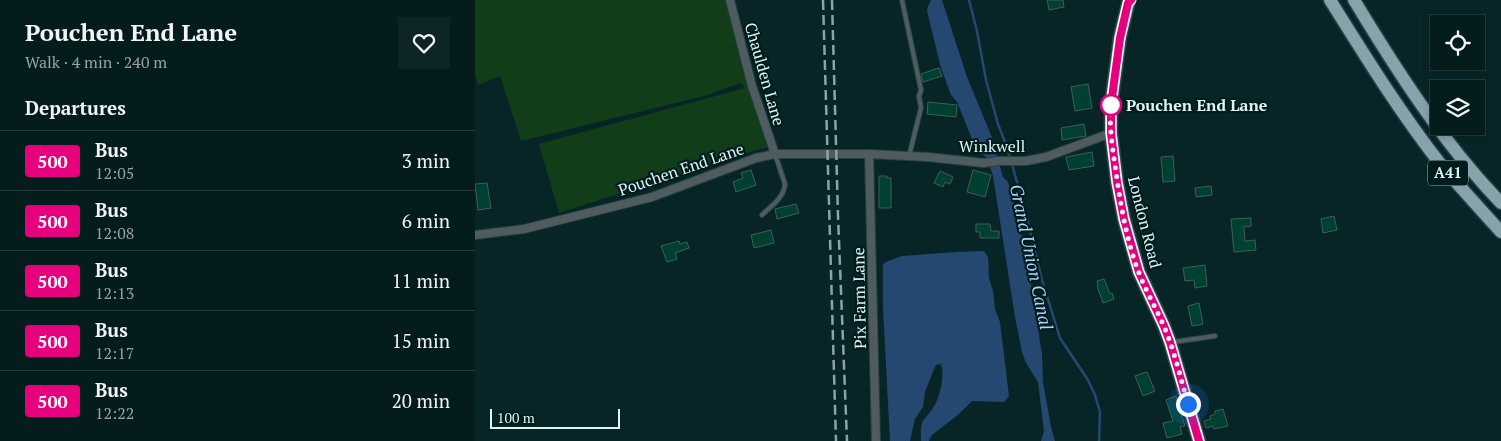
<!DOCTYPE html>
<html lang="en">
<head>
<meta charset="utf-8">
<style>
  body { margin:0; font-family:"PT Serif",serif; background:#0e2526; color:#f1f3f6; height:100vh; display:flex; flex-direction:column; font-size:19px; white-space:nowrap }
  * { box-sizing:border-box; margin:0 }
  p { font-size:16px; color:#97a1a4 }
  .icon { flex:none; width:28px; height:28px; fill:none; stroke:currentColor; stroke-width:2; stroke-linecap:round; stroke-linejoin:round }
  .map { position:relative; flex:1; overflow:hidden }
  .details { display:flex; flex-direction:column; background:#051c1d; width:475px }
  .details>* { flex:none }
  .badge { padding:0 10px; border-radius:4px; font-size:18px; line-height:32px }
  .tools { position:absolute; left:955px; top:15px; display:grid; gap:10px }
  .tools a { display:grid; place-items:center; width:55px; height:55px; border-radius:0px; background:#051c1d; box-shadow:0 2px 8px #0003,0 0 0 1px #263a3b; font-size:25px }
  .scale { position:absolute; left:15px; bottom:12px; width:130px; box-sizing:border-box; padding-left:5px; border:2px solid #e2f3f4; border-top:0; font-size:14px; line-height:18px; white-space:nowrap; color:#e2f3f4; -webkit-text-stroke:4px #001c1d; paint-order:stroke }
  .you { position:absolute; width:25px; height:25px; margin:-12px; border:4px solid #fff; border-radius:50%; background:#1a73e8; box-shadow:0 0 0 8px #1a73e833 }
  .map>.badge { position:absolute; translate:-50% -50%; box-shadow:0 0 0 2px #fff }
  h2 { padding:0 25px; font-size:19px; line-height:45px }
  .round { display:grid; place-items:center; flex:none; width:52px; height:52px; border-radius:0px; background:#0e2526 }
  .summary { display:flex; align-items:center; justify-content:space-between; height:85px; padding:0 25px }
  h1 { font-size:24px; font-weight:600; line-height:38px }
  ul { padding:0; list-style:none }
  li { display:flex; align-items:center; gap:15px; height:60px; padding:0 25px; border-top:1px solid #263a3b }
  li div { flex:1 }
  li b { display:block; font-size:19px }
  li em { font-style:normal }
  li .badge { min-width:55px; font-weight:700; text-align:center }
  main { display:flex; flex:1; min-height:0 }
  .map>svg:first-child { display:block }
  .green { fill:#123d19 }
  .water { fill:#254871 }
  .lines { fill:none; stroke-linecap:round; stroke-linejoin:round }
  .stream { stroke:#254871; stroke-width:2.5 }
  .building { fill:#004033; stroke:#425d55 }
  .service-casing { stroke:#264244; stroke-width:6 }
  .minor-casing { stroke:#264244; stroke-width:10 }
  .primary-casing { stroke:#264244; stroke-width:15 }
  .trunk-casing { stroke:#264244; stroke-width:15 }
  .service { stroke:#505b60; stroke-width:4 }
  .minor { stroke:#505b60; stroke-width:8 }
  .primary { stroke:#7f96a0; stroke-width:12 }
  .trunk { stroke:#88a2ac; stroke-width:12 }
  .rail { stroke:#8ca2a3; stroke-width:2.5; stroke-dasharray:10 5; stroke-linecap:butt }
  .line-casing { stroke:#fff; stroke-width:11 }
  .line { stroke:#e6007e; stroke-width:8 }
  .walk { stroke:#e2f3f4; stroke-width:5; stroke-dasharray:0 9 }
  .stop-dot { fill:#fff; stroke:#e6007e; stroke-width:2.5 }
  .labels { text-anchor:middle; stroke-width:4.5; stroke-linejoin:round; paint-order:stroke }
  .shield { fill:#001c1d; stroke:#9eb2b4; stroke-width:1 }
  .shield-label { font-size:15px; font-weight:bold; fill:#e2f3f4 }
  .street-label { font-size:16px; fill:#e2f3f4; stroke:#001c1d }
  .stop-label { font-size:16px; font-weight:bold; fill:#e2f3f4; stroke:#001c1d; text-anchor:start }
  .water-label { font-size:18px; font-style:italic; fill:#b0d1f9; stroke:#001c1d }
</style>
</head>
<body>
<main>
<section class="details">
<div class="summary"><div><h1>Pouchen End Lane</h1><p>Walk · 4 min · 240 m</p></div><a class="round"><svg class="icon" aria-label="heart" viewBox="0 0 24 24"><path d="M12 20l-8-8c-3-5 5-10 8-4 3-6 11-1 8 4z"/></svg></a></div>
<h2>Departures</h2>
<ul>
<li><span class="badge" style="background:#e6007e;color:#fff">500</span><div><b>Bus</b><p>12:05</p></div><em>3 min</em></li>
<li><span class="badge" style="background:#e6007e;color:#fff">500</span><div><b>Bus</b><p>12:08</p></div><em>6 min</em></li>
<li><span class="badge" style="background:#e6007e;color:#fff">500</span><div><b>Bus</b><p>12:13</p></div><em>11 min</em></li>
<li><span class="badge" style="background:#e6007e;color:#fff">500</span><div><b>Bus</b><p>12:17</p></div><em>15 min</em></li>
<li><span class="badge" style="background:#e6007e;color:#fff">500</span><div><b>Bus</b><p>12:22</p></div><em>20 min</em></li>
</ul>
</section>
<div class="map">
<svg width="1026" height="441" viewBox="0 0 1026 441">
  <rect width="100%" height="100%" fill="#072527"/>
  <!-- green -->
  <path class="green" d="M0 0H252L292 148 284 149 183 185 152 191 84 213 64 144 270 88 266 83 229 96 46 141 25 76 3 85 0 73Z"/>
  <!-- water -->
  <path class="water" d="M456 0H467L492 77 518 140 520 150 528 177 533 182 537 194 552 260 567 354 568 382 576 427 580 441H566L569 431 563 382 551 363 547 352 540 317 518 176 512 158 501 149 482 102 476 95 466 68 452 11 453 6Z
    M509 251 513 257 514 278 518 291 520 309 525 322 534 396 529 402 497 401 484 414 457 435 454 440V441H446C446 434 445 427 448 421 451 416 456 412 458 408 465 397 470 376 466 364L461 365 459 369 450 392 448 407 440 419 435 441H415L408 307V264L413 261 427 256 481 252Z"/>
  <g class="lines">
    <!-- stream -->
    <path class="stream" d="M494 0 502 31 511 80 523 124 532 147 550 210 567 280 585 338 613 380 620 395 625 412 624 441"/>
  </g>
  <!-- building -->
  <path class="building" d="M572 0H588L589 7 574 10Z
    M464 68 467 76 448 82 446 74Z
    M613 84 617 108 600 111 596 87Z
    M453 102 482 105 481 117 452 114Z
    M609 124 611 136 587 140 586 128Z
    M617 152 619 166 594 170 591 157Z
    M698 156 700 181 688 182 686 157Z
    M276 170 281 185 261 192 258 182 268 178 266 173Z
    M498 170 516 175 510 197 492 192Z
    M465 171 478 177 475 184 470 182 468 187 459 183Z
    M404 176H412V178H416V208H404Z
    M12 183 16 208 3 210 0 184Z
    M736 186 737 195 721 197 720 188Z
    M321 204 324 213 302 219 300 209Z
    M859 216 862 230 848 233 846 219Z
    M776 218V226L769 227 770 241 780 240 781 250 759 252 756 219Z
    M501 224H515L516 231H524V238H505V232H501Z
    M296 230 299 243 279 248 276 235Z
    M204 241 205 244 212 242 214 248 200 253 202 259 192 262 186 246Z
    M730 265 732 286 720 288 719 280 710 281 708 268Z
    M629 279 635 294 637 293 639 299 628 303 622 286 623 285 622 281Z
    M724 303 728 324 717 326 713 306Z
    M672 372 680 391 668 396 660 376Z
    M701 396 710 426 705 427 707 434 692 438 688 423 698 421 691 400Z
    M748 409 753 426 739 429 738 426 731 428 729 421 736 419 735 416 740 414V411Z"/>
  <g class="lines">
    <defs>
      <path id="service" d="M427 0 446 90 444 96 446 108 434 156
        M287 215C296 206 309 198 310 184L300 154
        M698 342 740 336"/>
      <path id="minor" d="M255 0 277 86 300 154
        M394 154 401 441
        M0 235 49 229 177 197 281 158 300 154H394L453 157 509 163 523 161H551L571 157 636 133"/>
      <path id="primary" d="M654 0 645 37 636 105V133L642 182 649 219 664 272 689 326 695 342 724 441"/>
      <path id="trunk" d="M855 0C890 56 926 114 967 166 986 188 1006 210 1026 232
        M879 0C922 71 968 143 1026 203"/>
    </defs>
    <!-- service casing -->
    <use href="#service" class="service-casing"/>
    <!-- minor casing -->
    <use href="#minor" class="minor-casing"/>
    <!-- primary casing -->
    <use href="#primary" class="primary-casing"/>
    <!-- trunk casing -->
    <use href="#trunk" class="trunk-casing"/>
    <!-- service -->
    <use href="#service" class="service"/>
    <!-- minor -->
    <use href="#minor" class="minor"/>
    <!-- primary -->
    <use href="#primary" class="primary"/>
    <!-- trunk -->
    <use href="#trunk" class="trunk"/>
    <!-- rail -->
    <path class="rail" d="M348 0 361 441
      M357 0 363 216 372 441"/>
  </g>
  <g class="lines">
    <defs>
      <path id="line" d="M656 0 653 3 645 38 636 105V133L642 182 649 219 664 272 689 326 695 342 724 441"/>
    </defs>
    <!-- line casing -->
    <use href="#line" class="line-casing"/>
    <!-- line -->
    <use href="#line" class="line"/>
    <!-- walk -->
    <path class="walk" d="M636 105C634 124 637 145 640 165 645 201 651 239 664 273 673 296 687 318 695 342 702 362 707 383 713 404"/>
  </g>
  <!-- markers -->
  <circle class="stop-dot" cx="636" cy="105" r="10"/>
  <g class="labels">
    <!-- shield labels -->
    <rect class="shield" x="953" y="160.5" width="40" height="25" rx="4"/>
    <g class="shield-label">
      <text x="973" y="178">A41</text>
    </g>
    <!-- street labels -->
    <g class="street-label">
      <text transform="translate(290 74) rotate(74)" y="6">Chaulden Lane</text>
      <text x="517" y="152">Winkwell</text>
      <text transform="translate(206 169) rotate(-19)" y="6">Pouchen End Lane</text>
      <text transform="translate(670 222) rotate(76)" y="6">London Road</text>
      <text transform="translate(384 298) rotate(-91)" y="6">Pix Farm Lane</text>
    </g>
    <!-- stop labels -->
    <g class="stop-label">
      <text x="651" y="111">Pouchen End Lane</text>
    </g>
    <!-- water labels -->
    <g class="water-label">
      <text transform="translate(556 257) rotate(78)" y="6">Grand Union Canal</text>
    </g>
  </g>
</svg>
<div class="tools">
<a><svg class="icon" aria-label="locate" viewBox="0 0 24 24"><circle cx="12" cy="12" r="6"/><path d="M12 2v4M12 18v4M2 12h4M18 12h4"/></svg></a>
<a><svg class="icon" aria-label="layers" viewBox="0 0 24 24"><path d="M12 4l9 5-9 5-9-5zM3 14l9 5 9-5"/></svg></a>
</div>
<div class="scale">100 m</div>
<div class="you" style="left:713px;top:404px"></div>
</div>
</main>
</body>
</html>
